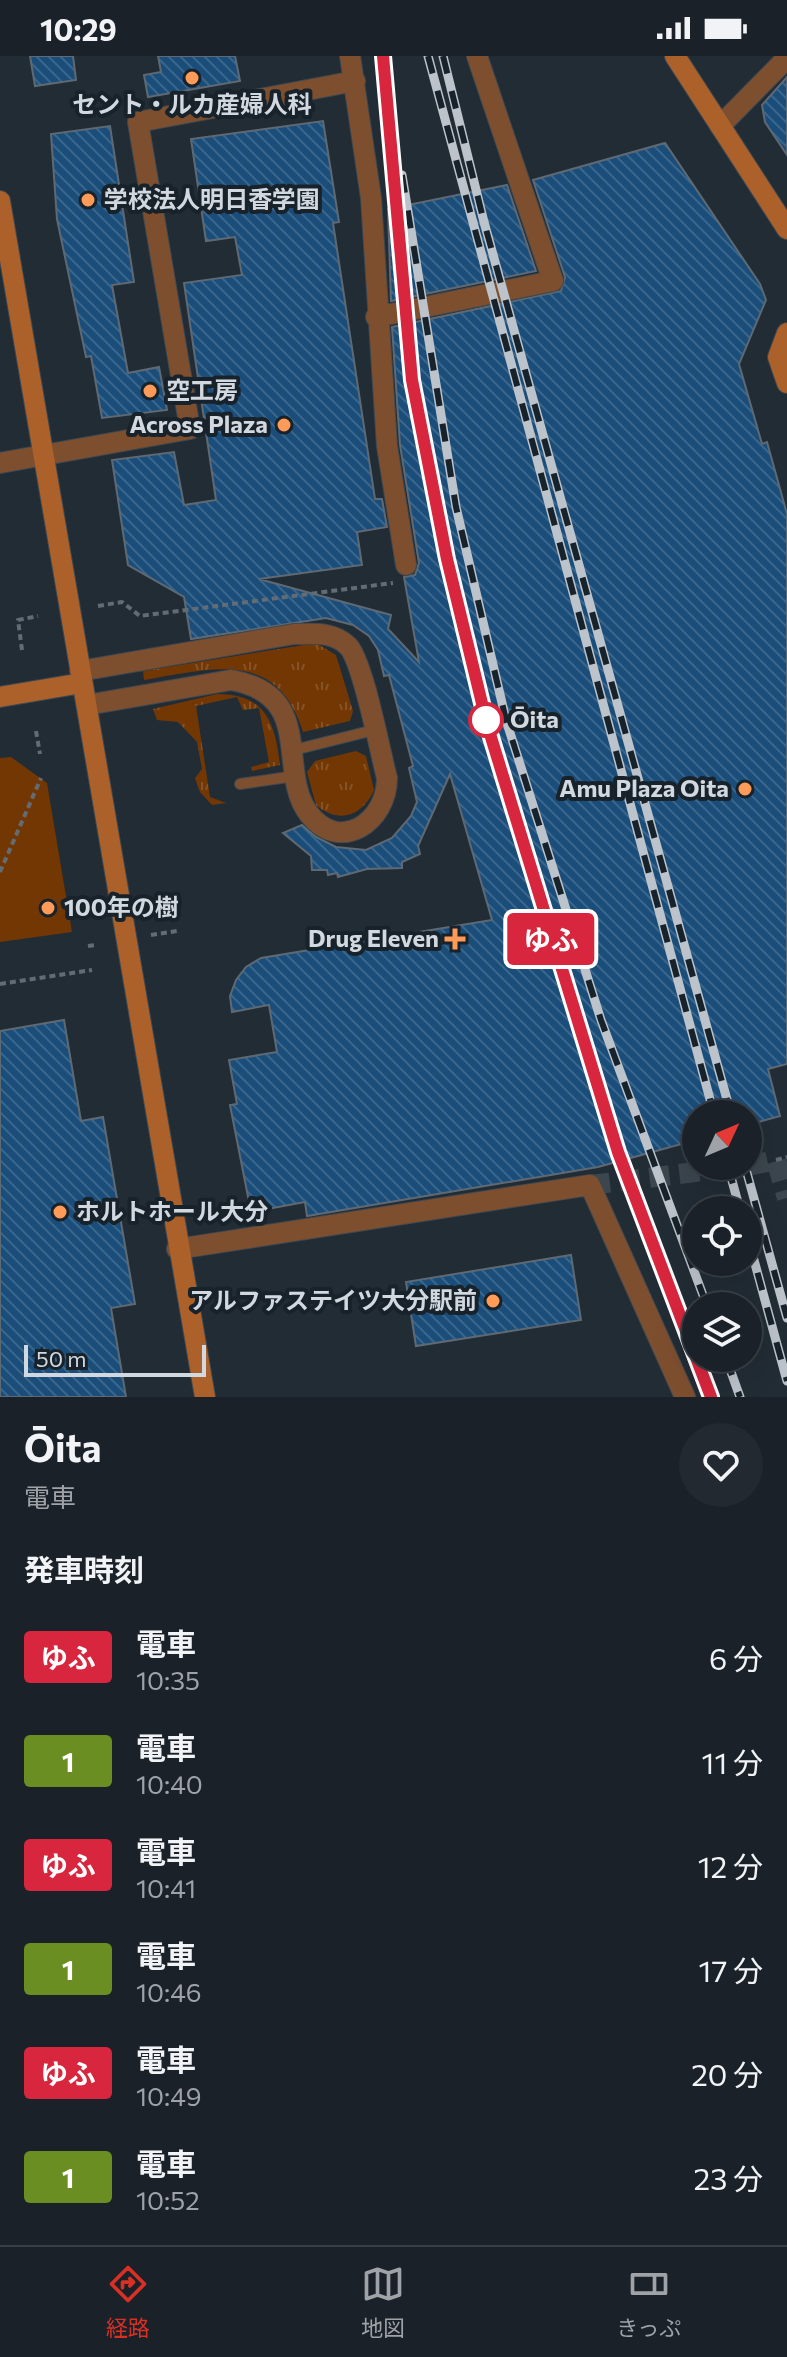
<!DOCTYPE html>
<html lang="ja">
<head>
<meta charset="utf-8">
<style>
  body { margin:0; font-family:Commissioner,"Noto Sans JP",sans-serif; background:#232930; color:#f1f3f6; height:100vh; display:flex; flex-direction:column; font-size:30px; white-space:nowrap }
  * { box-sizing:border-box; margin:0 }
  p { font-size:26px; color:#9fa3a8 }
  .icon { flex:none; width:44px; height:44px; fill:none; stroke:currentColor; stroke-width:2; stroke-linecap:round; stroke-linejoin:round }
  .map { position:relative; height:1341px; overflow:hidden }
  .side { display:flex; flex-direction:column; background:#1a2128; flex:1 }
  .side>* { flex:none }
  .badge { padding:0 16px; border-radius:6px; font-size:28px; line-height:52px }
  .needle { width:52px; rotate:46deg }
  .buttons { position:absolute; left:682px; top:1044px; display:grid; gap:16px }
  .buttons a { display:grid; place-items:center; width:80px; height:80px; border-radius:50%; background:#1a2128; box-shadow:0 8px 32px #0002,0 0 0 2px #383e45; font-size:40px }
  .scale { position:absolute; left:24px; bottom:20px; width:182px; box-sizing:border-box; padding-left:8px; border:4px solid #d2d8df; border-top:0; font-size:22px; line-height:28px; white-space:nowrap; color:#d2d8df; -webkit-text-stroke:6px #18222b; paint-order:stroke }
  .map>.badge { position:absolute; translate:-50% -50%; box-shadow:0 0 0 4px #fff }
  h2 { padding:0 24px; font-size:30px; line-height:72px }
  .round { display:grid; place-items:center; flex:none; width:84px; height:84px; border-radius:42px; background:#232930 }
  .head { display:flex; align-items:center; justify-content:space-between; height:136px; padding:0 24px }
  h1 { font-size:38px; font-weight:700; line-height:60px }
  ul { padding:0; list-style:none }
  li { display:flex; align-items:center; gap:24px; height:104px; padding:0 24px }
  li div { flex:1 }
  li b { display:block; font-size:30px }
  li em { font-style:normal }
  li .badge { min-width:88px; font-weight:700; text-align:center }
  .status { display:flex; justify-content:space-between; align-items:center; height:56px; padding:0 40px; background:#1a2128; direction:ltr }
  .status svg { height:22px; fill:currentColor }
  .tab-bar { display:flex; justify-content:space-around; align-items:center; height:112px; border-top:2px solid #383e45; background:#1a2128; font-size:22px; color:#9fa3a8 }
  .tab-bar a { display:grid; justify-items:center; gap:4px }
  .tab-bar .current { color:#d93025 }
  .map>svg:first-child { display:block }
  .grass { fill:url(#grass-tufts) }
  .park { fill:#733703 }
  .building { fill:url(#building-back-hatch); stroke:#5e6974; stroke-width:2 }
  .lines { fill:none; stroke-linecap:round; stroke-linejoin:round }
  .street-tunnel { stroke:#3c464e; stroke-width:20; stroke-dasharray:20 10; stroke-linecap:butt }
  .lane-casing { stroke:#3e4850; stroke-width:12 }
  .street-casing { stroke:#3e4850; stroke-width:22 }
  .secondary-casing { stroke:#3e4850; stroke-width:22 }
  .path { stroke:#636c74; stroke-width:4; stroke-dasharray:6 4; stroke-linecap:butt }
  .lane { stroke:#7e4f2f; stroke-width:10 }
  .street { stroke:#7e4f2f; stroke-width:20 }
  .secondary { stroke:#ac612b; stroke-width:20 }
  .rail-casing { stroke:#bcc3ca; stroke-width:9 }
  .rail { stroke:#18222b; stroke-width:6; stroke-dasharray:18; stroke-linecap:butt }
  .line-casing { stroke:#fff; stroke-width:18 }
  .line { stroke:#d7263d; stroke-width:12 }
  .poi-dot { fill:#fe9b58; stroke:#18222b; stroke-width:3 }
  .stop-dot { fill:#fff; stroke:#d7263d; stroke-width:4 }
  .labels { text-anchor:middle; stroke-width:8; stroke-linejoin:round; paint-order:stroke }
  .poi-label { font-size:24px; font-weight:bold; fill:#d2d8df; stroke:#18222b; text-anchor:start }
  .stop-label { font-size:24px; font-weight:bold; fill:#d2d8df; stroke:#18222b; text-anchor:start }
</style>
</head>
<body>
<div class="status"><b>10:29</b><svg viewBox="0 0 49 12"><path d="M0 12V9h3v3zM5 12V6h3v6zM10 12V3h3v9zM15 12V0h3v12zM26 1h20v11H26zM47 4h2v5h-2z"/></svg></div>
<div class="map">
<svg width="787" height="1341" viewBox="0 0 787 1341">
  <defs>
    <pattern id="grass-tufts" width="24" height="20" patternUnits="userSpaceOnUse" patternTransform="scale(2)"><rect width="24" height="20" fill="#733703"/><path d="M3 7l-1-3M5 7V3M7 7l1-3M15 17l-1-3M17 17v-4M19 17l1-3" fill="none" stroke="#865327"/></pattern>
    <pattern id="building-back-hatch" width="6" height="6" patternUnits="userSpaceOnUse" patternTransform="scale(2)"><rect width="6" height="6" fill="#1a4d79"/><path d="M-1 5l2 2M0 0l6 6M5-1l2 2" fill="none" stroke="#3a668c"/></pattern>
  </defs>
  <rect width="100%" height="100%" fill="#222c35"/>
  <!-- grass -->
  <path class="grass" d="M316 587 336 599 353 655 350 665 303 676C277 592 211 613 144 624L143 615Z
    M217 638C266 638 275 667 280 709L252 715 251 711 269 706 259 652 243 654 237 641 196 650 210 741 226 747 212 749 200 736 195 722 202 713 197 686 178 666 157 664 153 653Z
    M356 695 366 700 374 734C362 761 338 768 316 749L307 716 315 705Z"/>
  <!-- park -->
  <path class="park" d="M11 701 47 727 72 876 0 886V702Z"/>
  <!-- building -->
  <path class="building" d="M30 0H73L76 24 35 30Z
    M158 0H235L240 25 148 41 144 19 161 16Z
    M787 21V99L765 66 762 49Z
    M323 65 339 166 333 167 375 443H382L387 471 357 476 362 509 259 523 391 559 388 573 419 606 404 521 415 519 419 507 400 389 392 271 561 235 565 221 533 124 665 87 760 228 766 244 739 308 762 388 767 386 787 458V1008L768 1013 780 1060 748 1069V1058H696V1084L598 1111 307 1160 305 1146 251 1156 230 1049 237 1048 229 1004 277 996 269 949 232 956 230 940 236 924 246 911 261 902 492 864 450 718 418 790 420 798 402 806V812L367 813 338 821 337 817 328 819 327 814H312L311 800 283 777 302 769 316 781 336 791 366 794 392 782 411 760 417 746 409 712 413 710 389 619 384 620 378 594 369 580 353 569 326 562 191 583 184 541 128 509 112 404 174 396 184 449 216 444 184 227 242 219 235 181 206 185 191 83Z
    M110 70 134 226 112 229 128 317 159 311 167 354 102 362 91 300 86 301 57 163 51 78Z
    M507 129 536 215 391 245 388 153Z
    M64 964 81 1065 103 1061 135 1248 111 1252 126 1341H0V975Z
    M571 1199 581 1264 416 1290 406 1226Z"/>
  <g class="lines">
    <!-- street-tunnel -->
    <path class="street-tunnel" d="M748 1110 776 1104 787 1142
      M590 1129 745 1110"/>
    <defs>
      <path id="lane" d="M294 694 374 674
        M240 728 295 720"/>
      <path id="street" d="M350 0 371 142 387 390 406 509
        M720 70 787 2
        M376 261 553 225 477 0
        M0 407 190 373 138 66 355 25
        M80 615 294 578C313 578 333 575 348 590 363 605 380 696 387 722 387 766 340 798 309 758 276 715 317 639 231 624L87 649
        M177 1193 590 1129 685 1341"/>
      <path id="secondary" d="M675 0 787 173
        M0 145 205 1341
        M787 277 778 301 787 327
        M0 641 82 627"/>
    </defs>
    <!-- lane casing -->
    <use href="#lane" class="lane-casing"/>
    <!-- street casing -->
    <use href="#street" class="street-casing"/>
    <!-- secondary casing -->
    <use href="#secondary" class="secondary-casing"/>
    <!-- path -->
    <path class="path" d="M98 550 122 546 140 560 393 527
      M22 594 18 564 38 560
      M36 675 40 698
      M0 816 41 722
      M151 879 177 875
      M88 890 95 889
      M0 928 92 914
      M776 1104 787 1101"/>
    <!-- lane -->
    <use href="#lane" class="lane"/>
    <!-- street -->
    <use href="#street" class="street"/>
    <!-- secondary -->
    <use href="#secondary" class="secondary"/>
    <defs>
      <path id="rail" d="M383 0 412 324 447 503 487 668 578 975 638 1156 711 1341
        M428 0 714 1058
        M443 0 484 166 731 1058
        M402 119 456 451 506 664 601 964 707 1250
        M728 1110 740 1154
        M745 1110 787 1262
        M748 1182 787 1325
        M726 1302 740 1341"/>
    </defs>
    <!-- rail casing -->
    <use href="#rail" class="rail-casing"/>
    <!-- rail -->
    <use href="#rail" class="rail"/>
  </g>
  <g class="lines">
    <defs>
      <path id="line" d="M383 0 412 324 447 503 487 668 618 1096 711 1341"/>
    </defs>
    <!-- line casing -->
    <use href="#line" class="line-casing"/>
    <!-- line -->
    <use href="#line" class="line"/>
  </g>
  <!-- markers -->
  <g class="poi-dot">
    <circle cx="192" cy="22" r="8"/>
    <circle cx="88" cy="144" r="8"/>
    <circle cx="150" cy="335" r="8"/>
    <circle cx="284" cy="369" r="8"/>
    <circle cx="745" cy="733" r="8"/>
    <circle cx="48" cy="852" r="8"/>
    <path d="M451 871h8v8h8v8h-8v8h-8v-8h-8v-8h8z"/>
    <circle cx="60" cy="1156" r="8"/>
    <circle cx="493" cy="1245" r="8"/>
  </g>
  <circle class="stop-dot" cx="486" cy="664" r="16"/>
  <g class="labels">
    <!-- poi labels -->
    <g class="poi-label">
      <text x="192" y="57" text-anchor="middle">セント・ルカ産婦人科</text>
      <text x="104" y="152">学校法人明日香学園</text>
      <text x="166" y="343">空工房</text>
      <text x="268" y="377" text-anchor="end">Across Plaza</text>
      <text x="729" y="741" text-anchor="end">Amu Plaza Oita</text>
      <text x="64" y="860">100年の樹</text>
      <text x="439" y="891" text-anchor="end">Drug Eleven</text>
      <text x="76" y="1164">ホルトホール大分</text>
      <text x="477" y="1253" text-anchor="end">アルファステイツ大分駅前</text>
    </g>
    <!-- stop labels -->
    <g class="stop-label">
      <text x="510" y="672">Ōita</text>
    </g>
  </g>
</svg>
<div class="buttons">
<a><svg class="needle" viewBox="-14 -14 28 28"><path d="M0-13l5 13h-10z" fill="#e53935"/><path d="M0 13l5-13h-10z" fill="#9fa3a8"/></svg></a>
<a><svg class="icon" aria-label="locate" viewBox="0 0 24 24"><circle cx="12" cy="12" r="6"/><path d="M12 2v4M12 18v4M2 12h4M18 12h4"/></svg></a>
<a><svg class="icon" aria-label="layers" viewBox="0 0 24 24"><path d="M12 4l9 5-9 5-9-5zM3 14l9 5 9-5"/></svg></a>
</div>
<div class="scale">50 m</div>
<b class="badge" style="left:551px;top:883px;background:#d7263d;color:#fff">ゆふ</b>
</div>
<section class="side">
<div class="head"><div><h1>Ōita</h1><p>電車</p></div><a class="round"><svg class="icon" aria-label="heart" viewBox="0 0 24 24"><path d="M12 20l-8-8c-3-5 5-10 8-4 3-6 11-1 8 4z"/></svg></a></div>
<h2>発車時刻</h2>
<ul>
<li><span class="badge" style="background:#d7263d;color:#fff">ゆふ</span><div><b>電車</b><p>10:35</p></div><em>6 分</em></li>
<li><span class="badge" style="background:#6b8e23;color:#fff">1</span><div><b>電車</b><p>10:40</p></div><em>11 分</em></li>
<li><span class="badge" style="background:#d7263d;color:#fff">ゆふ</span><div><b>電車</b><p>10:41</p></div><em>12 分</em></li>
<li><span class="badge" style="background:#6b8e23;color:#fff">1</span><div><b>電車</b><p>10:46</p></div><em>17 分</em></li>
<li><span class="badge" style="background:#d7263d;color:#fff">ゆふ</span><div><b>電車</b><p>10:49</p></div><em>20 分</em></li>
<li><span class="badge" style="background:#6b8e23;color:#fff">1</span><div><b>電車</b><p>10:52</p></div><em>23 分</em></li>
</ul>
</section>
<nav class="tab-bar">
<a class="current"><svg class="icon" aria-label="directions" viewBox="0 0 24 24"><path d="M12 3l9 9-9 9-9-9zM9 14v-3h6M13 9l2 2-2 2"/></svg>経路</a>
<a><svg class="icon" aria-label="map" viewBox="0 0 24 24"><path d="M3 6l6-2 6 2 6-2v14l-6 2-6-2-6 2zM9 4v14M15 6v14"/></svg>地図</a>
<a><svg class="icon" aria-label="tickets" viewBox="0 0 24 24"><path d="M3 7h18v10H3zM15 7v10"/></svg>きっぷ</a>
</nav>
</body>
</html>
